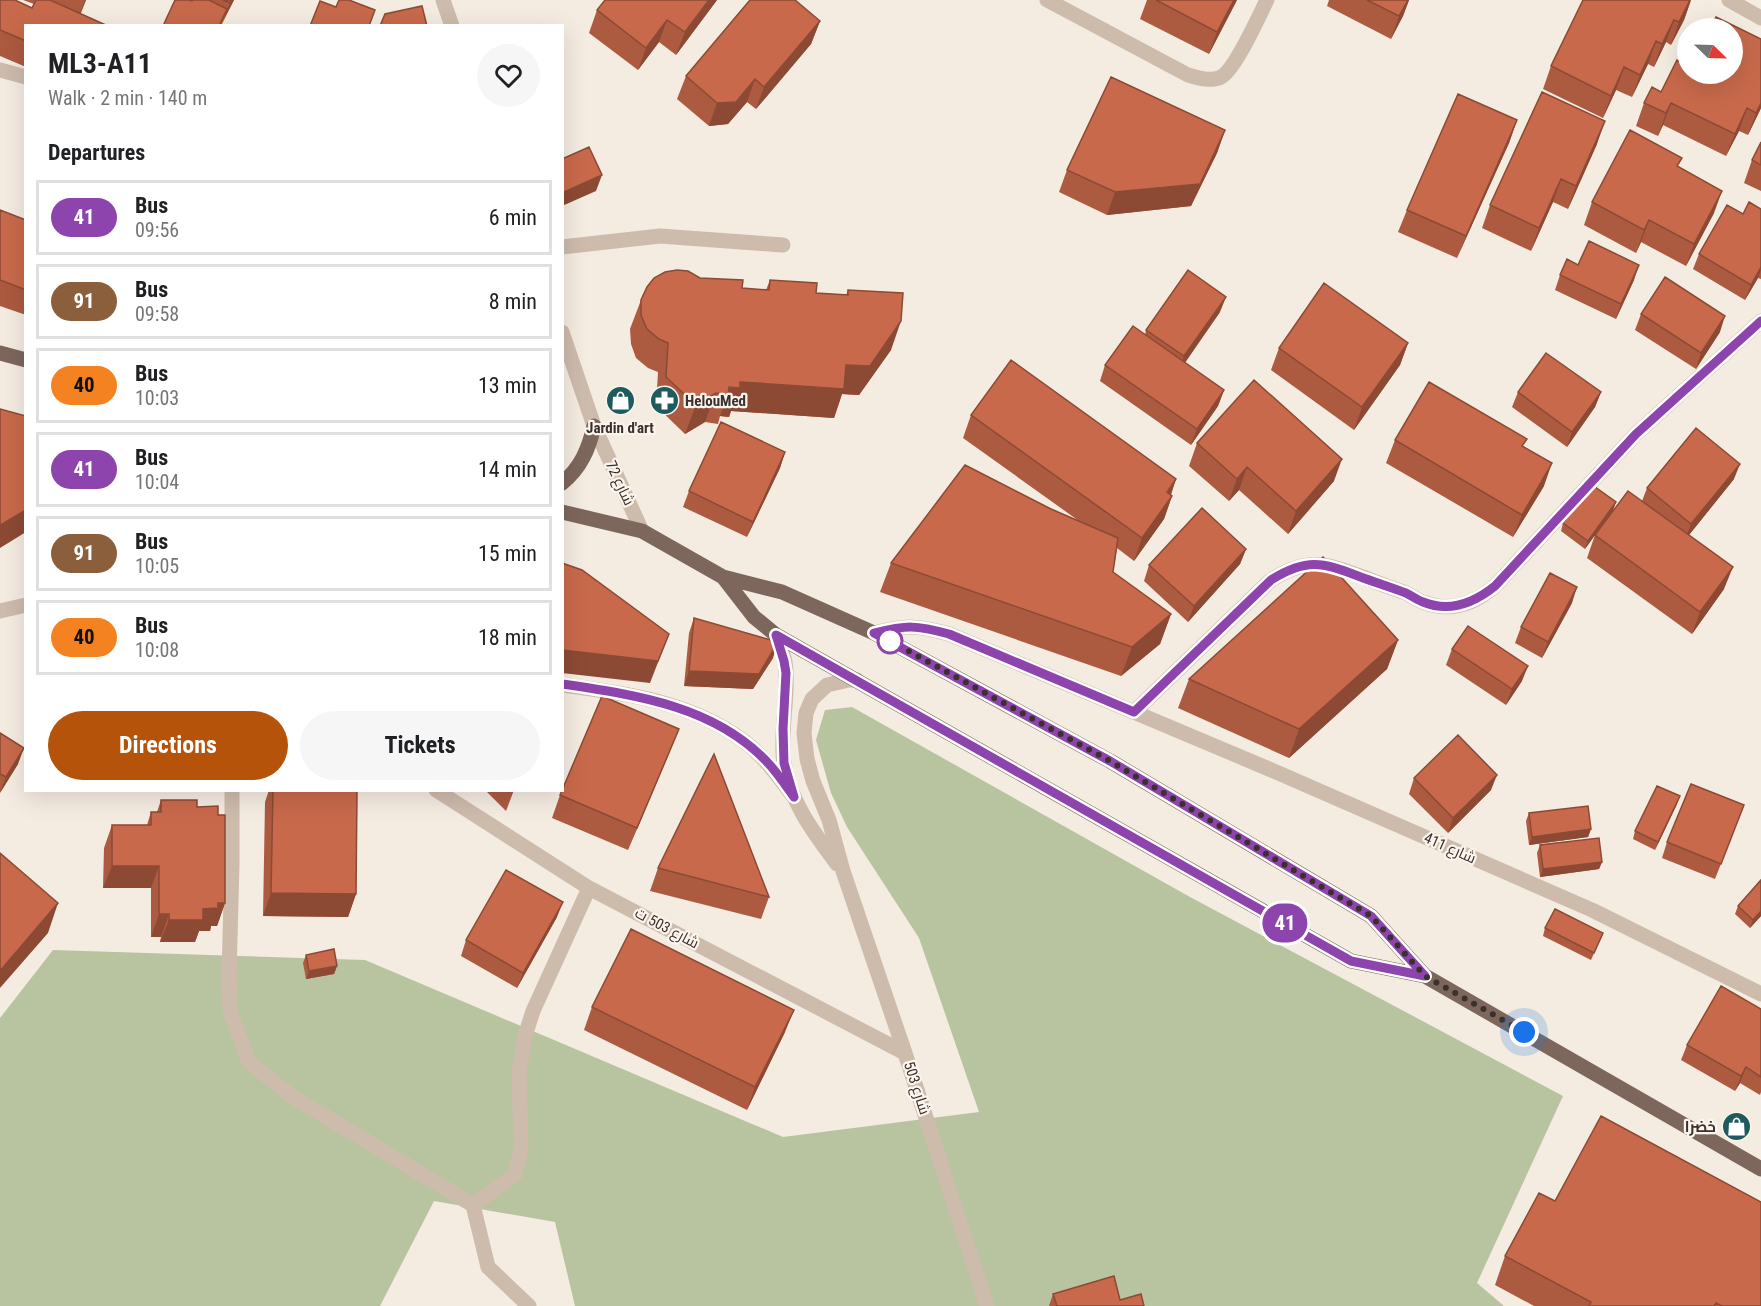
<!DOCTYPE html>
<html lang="en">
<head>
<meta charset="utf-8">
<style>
  body { margin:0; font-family:"Roboto Condensed",Cairo,sans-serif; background:#f6f6f6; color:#202124; height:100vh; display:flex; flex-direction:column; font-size:22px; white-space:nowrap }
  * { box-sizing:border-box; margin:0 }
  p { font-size:20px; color:#757577 }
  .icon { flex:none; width:33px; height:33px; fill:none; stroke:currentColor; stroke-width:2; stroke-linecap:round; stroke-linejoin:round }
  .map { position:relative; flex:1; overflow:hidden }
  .side { position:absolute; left:24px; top:24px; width:540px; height:768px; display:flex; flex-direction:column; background:#fff; border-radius:0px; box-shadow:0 6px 24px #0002 }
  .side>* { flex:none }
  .badge { padding:0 12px; border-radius:20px; font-size:21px; line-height:39px }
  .needle { width:39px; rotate:113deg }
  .controls { position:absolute; left:1677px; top:18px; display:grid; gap:12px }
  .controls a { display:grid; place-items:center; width:66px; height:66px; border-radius:50%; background:#fff; box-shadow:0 6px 24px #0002; font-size:30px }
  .you { position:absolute; width:30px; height:30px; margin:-15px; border:4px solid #fff; border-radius:50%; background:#1a73e8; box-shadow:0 0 0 9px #1a73e833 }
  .map>.badge { position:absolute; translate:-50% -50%; box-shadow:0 0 0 3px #fff }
  h2 { padding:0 24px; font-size:22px; line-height:54px }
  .round { display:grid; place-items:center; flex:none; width:63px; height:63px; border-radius:32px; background:#f6f6f6 }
  .overview { display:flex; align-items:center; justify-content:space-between; height:102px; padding:0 24px }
  h1 { font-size:28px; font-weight:700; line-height:45px }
  .button { display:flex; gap:12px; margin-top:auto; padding:12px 24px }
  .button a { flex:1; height:69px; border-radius:36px; background:#b45309; color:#fff; font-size:24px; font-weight:700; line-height:69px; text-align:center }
  .button a+a { background:#f6f6f6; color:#202124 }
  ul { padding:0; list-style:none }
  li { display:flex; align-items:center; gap:18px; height:75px; margin:0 12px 9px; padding:0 12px; border:3px solid #e0e0e0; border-radius:0px }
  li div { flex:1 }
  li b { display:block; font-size:22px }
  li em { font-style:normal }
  li .badge { min-width:66px; font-weight:700; text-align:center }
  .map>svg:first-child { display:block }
  .green { fill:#b8c4a0 }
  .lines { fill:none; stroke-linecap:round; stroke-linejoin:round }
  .minor { stroke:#cdbbac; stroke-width:15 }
  .major { stroke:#7d675c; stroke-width:15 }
  .wall { fill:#ac5a40 }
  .shaded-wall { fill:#8c4a34 }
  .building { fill:#c8694b; stroke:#8c4a34; stroke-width:1.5 }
  .line-casing { stroke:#fff; stroke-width:14 }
  .line { stroke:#8e44ad; stroke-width:9 }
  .walk { stroke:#3b302b; stroke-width:6; stroke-dasharray:0 10.8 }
  .stop-dot { fill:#fff; stroke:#8e44ad; stroke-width:3 }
  .labels { text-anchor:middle; stroke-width:4.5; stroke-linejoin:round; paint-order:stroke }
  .poi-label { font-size:15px; font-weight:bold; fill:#3b302b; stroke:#fbf5ee; text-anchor:start }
  .street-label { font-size:15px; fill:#3b302b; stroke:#fbf5ee }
</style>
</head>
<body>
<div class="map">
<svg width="1761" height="1306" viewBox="0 0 1761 1306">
  <rect width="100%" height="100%" fill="#f4ebe1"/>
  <!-- green -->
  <path class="green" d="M852 707 1190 897 1563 1096 1477 1283 1504 1306H575L555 1222 434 1201 380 1306H0V1018L53 950 365 960 783 1137 979 1112 919 938 847 827 831 793 816 740 825 710Z"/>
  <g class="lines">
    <!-- minor -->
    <path class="minor" d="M443 0 452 26
      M1047 0 1188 75C1199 78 1211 82 1221 77 1235 70 1259 16 1267 0
      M1729 0 1761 18
      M0 70 26 77
      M562 247 660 236 783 245
      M562 332 594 426 642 531
      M0 611 26 605
      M874 633C907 625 916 625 949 634L1269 769 1592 910 1761 994
      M776 635C779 644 783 653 785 662 790 695 779 730 784 763 790 802 814 833 837 864
      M857 680H849L827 685 812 699 806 713 804 733 807 759 813 781 829 820 843 871 905 1053 987 1306
      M562 685C626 693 692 702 745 742 765 757 779 778 794 797
      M1134 712 1271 580C1308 557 1324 563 1363 577 1377 583 1392 588 1406 593 1412 596 1417 600 1423 602 1450 613 1474 604 1495 586L1636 434 1761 321
      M232 790V864L229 975 230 1012 249 1062 293 1097 473 1205 488 1267 529 1306
      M436 790 589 888 905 1053
      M473 1205 515 1175 521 1147 519 1073 525 1036 533 1011 589 888"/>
    <!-- major -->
    <path class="major" d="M0 353 26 360
      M562 483C581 468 589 448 594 426
      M562 512 642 531 723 577 782 592 874 633 1110 761 1371 916 1425 976 1761 1169
      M723 577 754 617 776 635 1351 961 1425 976"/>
  </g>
  <!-- wall -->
  <path class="wall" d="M0 0 32 8 34 4 23 0H86L81 13 26 26V67L0 56Z
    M175 0H234L221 26H163Z
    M605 0H717L676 55 659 42 638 70 589 33 597 10Z
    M1147 0H1237L1209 54 1140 19Z
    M1329 0H1409L1403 16 1391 39 1327 6Z
    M1691 0 1684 20 1671 45 1666 42 1654 67 1648 64 1632 97 1616 90 1603 118 1543 89 1551 66Z
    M820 21 811 44 756 109 747 102 728 124 709 126 677 99 686 76Z
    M1661 92 1761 108 1748 135 1739 131 1726 156 1663 125 1658 136 1636 126 1644 103Z
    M1517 120 1509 143 1457 258 1398 232 1407 210Z
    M1225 130 1217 153 1191 206 1107 215 1059 192 1067 170Z
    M1761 142V191L1744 183 1752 160Z
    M1597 144 1568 209 1553 202 1531 251 1482 228 1490 205Z
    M1678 167 1714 213 1686 266 1641 242 1636 253 1584 225 1592 202Z
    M1761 209V279L1758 278 1745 300 1693 269 1699 254 1743 214Z
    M0 210 26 220V315L0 306Z
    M1578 265 1634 280 1616 319 1555 290 1560 275Z
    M700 278 742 288 766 290 770 280 816 293 846 295 848 290 891 350 859 395 842 394 834 418 731 411 729 417 720 416 718 424 705 422 685 434 656 406 658 372 648 368 636 358 631 344 630 329 641 300Z
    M1220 312 1185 363 1224 390 1218 406 1191 445 1100 381 1105 365 1145 335 1146 330Z
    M1641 314 1720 332 1696 369 1635 330Z
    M1408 343 1400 365 1354 430 1271 370 1279 348Z
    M1518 392H1601L1595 407 1567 447 1512 407Z
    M971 415 1176 479 1171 495 1172 496 1164 519 1134 561 1117 548 1113 572 1171 614 1160 644 1121 676 880 592 891 563 1051 509 1079 521 963 438Z
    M1395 440 1523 447 1544 486 1513 537 1386 463Z
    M1197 443 1334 481 1288 534 1239 490 1229 501 1189 466Z
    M785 452 780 468 747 537 683 507 689 491Z
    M1734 479 1689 535 1724 589 1692 634 1587 558 1595 535 1642 501 1647 488Z
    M1616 502 1613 510 1585 549 1561 531 1563 523Z
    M1246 549 1240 564 1188 622 1144 581 1149 565Z
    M1572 603 1542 658 1515 643 1521 627Z
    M694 618 773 658 753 689 684 686 689 633Z
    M1398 640 1387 669 1289 758 1178 708 1189 679Z
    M1452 649 1522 681 1506 705 1446 665Z
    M0 733 18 764 0 793Z
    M670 751 628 850 552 818 560 795Z
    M1414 778 1491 790 1448 833 1409 794Z
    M269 790H357L356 894 348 917 263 916 265 802Z
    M485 790H514L506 811Z
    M161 800 197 807 218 815 225 903 217 926H211L210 931H199L195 942H160L161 937H151V888H103L104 848 112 825H147L151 812H157Z
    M1677 804 1655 850 1633 839 1635 831Z
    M1744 805 1715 879 1662 858 1667 842Z
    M1529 813 1591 829 1588 837 1529 845 1526 821Z
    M1540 845 1602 862 1599 869 1540 877 1537 853Z
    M658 868 769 897 761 919 650 891Z
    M1761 880V916L1750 928 1735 914 1738 906Z
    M557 917 517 988 461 956 466 940Z
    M1545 928 1603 933 1591 960 1543 936Z
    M306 955 337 966 334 974 306 979 303 963Z
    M592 1007 785 1032 747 1110 584 1030Z
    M1761 1009V1092L1760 1095 1740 1083 1735 1091 1681 1060 1687 1045Z
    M1555 1201 1761 1306H1534L1495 1285 1505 1256Z
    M1053 1294 1120 1300 1144 1306H1049Z"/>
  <!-- shaded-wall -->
  <path class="shaded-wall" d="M85 0H86L76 23Z
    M231 0H234L224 19 230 3Z
    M709 0H717L676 55 685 32Z
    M1234 0H1237L1209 54 1217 32Z
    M1408 0H1409L1403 16 1391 39 1399 16Z
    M1691 0 1684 20 1671 45 1679 22Z
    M667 20 659 42 638 70 646 48Z
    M1674 20 1666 42 1654 67 1662 44Z
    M820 21 811 44 756 109 764 87Z
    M1656 41 1648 64 1632 97 1640 75Z
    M1624 67 1616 90 1603 118 1611 96Z
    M755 79 747 102 728 124 709 126 717 103Z
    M1671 103 1663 125 1658 136 1666 113Z
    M1761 103V108L1748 135 1756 113Z
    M1747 108 1739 131 1726 156 1735 134Z
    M1517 120 1509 143 1457 258 1466 236Z
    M1605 121 1597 144 1568 209 1576 186Z
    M1225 130 1217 153 1191 206 1107 215 1115 192Z
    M602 175 596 191 562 206V193Z
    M1561 179 1553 202 1531 251 1539 228Z
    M1722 191 1714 213 1686 266 1694 244Z
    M1649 220 1641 242 1636 253 1644 230Z
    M1639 265 1634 280 1616 319 1621 304Z
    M1761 267V270L1758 278 1745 300 1751 285Z
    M1226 297 1220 312 1178 372 1184 356Z
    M1725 316 1720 332 1696 369 1701 353Z
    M901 321 891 350 859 395 842 394 834 418 731 411 729 417 720 416 728 395 729 387Z
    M1408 343 1400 365 1354 430 1362 407Z
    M1224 390 1218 406 1191 445 1197 429Z
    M1601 392 1595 407 1567 447 1572 432Z
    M716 393 705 422 685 434 696 405Z
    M785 452 780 468 747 537 753 522Z
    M1342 459 1334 481 1288 534 1296 511Z
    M1552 463 1544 486 1513 537 1522 515Z
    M1740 464 1734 479 1685 540 1691 524Z
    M1247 467 1239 490 1229 501 1237 479Z
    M1176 479 1168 502 1172 496 1164 519 1134 561 1142 538 1167 492Z
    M1616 502 1613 510 1585 549 1588 541Z
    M26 510V532L0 548V525Z
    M1246 549 1240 564 1188 622 1194 606Z
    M1733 567 1724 589 1692 634 1700 612Z
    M1577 587 1572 603 1542 658 1548 642Z
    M1171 614 1160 644 1121 676 1132 647Z
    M669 634 650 683 562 673V650Z
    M1398 640 1387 669 1289 758 1299 729Z
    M778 642 773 658 753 689 684 686 689 671Z
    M1528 666 1522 681 1506 705 1512 689Z
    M679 729 670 751 628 850 637 828Z
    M24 748 18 764 0 793 6 777Z
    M1497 775 1491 790 1448 833 1453 818Z
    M1680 796 1677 804 1655 850 1658 842Z
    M1591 829 1588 837 1529 845 1532 837Z
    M1602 862 1599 869 1540 877 1543 869Z
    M112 866H159L151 888H103Z
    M271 893 356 894 348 917 263 916Z
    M563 902 557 917 517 988 523 973Z
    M58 903 48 933 0 988V971Z
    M218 903H225L217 926H211L210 931H199L195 942H160L169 920Z
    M1761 911V916L1750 928 1753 920Z
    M159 914H169L161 937H151Z
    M337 966 334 974 306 979 309 971Z
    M794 1010 785 1032 747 1110 755 1087Z
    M1746 1067 1740 1083 1735 1091 1741 1076Z"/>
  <!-- building -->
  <path class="building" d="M0 0H15L32 8 36 0H50L108 26H26V41L0 30Z
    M175 0H189L192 1 193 0H209L227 9 219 26H163Z
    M223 0H231L230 3Z
    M339 0H349L375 10 369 26H310L320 1 336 7Z
    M605 0H709L685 32 667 20 646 48 597 10Z
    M750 0H795L820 21 764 87 755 79 736 102 717 103 686 76Z
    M1156 0H1234L1217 32Z
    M1367 0H1408L1399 16Z
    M1583 0H1690L1679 22 1674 20 1662 44 1656 41 1640 75 1624 67 1611 96 1551 66Z
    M422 6 427 26H380L385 14Z
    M1716 17 1761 39V103L1756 113 1747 108 1735 134 1671 103 1666 113 1644 103 1652 87 1661 92 1677 60 1688 65V74H1732V28H1710Z
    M1111 77 1225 130 1200 184 1115 192 1067 170Z
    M1542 92 1605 121 1576 186 1561 179 1539 228 1490 205Z
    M1458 94 1517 120 1466 236 1407 210Z
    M1630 130 1682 158 1677 166 1722 191 1694 244 1649 220 1644 230 1592 202Z
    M1761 142V165L1752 160Z
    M589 147 602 175 562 193V159Z
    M1749 202 1761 209V267L1751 285 1699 254 1727 205 1743 214Z
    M0 210 26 220V290L0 280Z
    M1589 241 1639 265 1621 304 1560 275 1567 259 1578 265Z
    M677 270 688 271 700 278 743 280 742 288 769 290 770 280 817 283 816 293 848 295V290L903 293 901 321 870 366 846 365 844 389 740 382V388L729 387 728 395 716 393 696 405 666 377 668 343 659 339 647 329 641 315V300L647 287 654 278 665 272Z
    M1188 270 1226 297 1184 356 1146 330Z
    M1665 277 1725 316 1701 353 1641 314Z
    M1324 283 1408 343 1362 407 1279 348Z
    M1133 326 1224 390 1197 429 1105 365Z
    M1546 353 1601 392 1572 432 1518 392Z
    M1011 360 1176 479 1167 492 1172 496 1142 538 971 415Z
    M1254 380 1342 459 1296 511 1247 467 1237 479 1197 443Z
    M1429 382 1527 439 1522 446 1552 463 1522 515 1395 440Z
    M0 409 26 416V510L0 525Z
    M721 422 785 452 753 522 689 491Z
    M1696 428 1740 464 1691 524 1647 488Z
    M965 465 1051 509 1118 538 1113 572 1171 614 1132 647 891 563Z
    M1591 484 1616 502 1588 541 1563 523Z
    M1628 491 1733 567 1700 612 1595 535Z
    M1202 508 1246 549 1194 606 1149 565Z
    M1323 557 1398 640 1299 729 1189 679Z
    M562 563 582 570 669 634 658 661 562 650Z
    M1550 573 1577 587 1548 642 1521 627Z
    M694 618 778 642 759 674 689 671Z
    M1468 626 1528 666 1512 689 1452 649Z
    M602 696 679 729 637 828 560 795Z
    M0 733 24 748 6 777 0 774Z
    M1458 735 1497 775 1453 818 1414 778Z
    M714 754 769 897 658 868Z
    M1691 784 1744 805 1721 864 1667 842Z
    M1657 786 1680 796 1658 842 1635 831Z
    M273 790H357L356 894 271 893Z
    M161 800H197V807L218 806V815H225V903H218V908L203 909V920H169V914H159V866H112V825H151V812H161Z
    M1588 806 1591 829 1532 837 1529 813Z
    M1599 838 1602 862 1543 869 1540 845Z
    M0 853 58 903 0 971Z
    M506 870 563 902 523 973 466 940Z
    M1761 880V911L1753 920 1738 906Z
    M1555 909 1603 933 1594 953 1545 928Z
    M631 929 794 1010 755 1087 592 1007Z
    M334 949 337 966 309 971 306 955Z
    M1721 986 1761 1009V1077L1746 1067 1741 1076 1687 1045Z
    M1601 1116 1761 1202V1306H1722L1716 1303 1714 1306H1589L1591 1302 1505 1256 1539 1193 1555 1201Z
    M1114 1276 1120 1300 1141 1294 1144 1306H1057L1053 1294Z"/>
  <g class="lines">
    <defs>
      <path id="line" d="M562 684C636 695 716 706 769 764 778 774 786 786 794 797L784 763 783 729 786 673 784 661 776 635 1351 961 1425 976 1371 916 1110 761 874 633C907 625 916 625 949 634L1134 712 1271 580C1306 558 1322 562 1358 576 1374 582 1390 587 1406 593 1412 596 1417 600 1423 602 1450 613 1474 603 1495 586L1636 434 1761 321"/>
    </defs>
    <!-- line casing -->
    <use href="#line" class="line-casing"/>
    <!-- line -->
    <use href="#line" class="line"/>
    <!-- walk -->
    <path class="walk" d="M890 641 1110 761 1371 916 1425 976 1524 1032"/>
  </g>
  <!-- icons -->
  <defs>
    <symbol id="shop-disc" viewBox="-11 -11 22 22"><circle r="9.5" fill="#1f5a5e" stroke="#fbf5ee"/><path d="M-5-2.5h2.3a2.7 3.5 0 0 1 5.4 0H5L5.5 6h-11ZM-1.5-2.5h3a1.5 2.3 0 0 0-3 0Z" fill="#fff"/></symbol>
    <symbol id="pharmacy-disc" viewBox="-11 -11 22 22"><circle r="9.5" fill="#1f5a5e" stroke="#fbf5ee"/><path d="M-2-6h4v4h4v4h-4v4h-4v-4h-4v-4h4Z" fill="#fff"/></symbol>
  </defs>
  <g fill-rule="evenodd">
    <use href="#shop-disc" x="604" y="384" width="33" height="33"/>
    <use href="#pharmacy-disc" x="648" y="384" width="33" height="33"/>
    <use href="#shop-disc" x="1720" y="1110" width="33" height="33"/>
  </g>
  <!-- markers -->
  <circle class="stop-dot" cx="890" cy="641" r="12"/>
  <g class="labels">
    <!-- poi labels -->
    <g class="poi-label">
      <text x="685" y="406">HelouMed</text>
      <text x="620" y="433" text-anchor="middle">Jardin d'art</text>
      <text x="1716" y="1132" text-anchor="end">خضرا</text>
    </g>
    <!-- street labels -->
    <g class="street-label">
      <text transform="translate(620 483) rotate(65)" y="5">شارع 72</text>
      <text transform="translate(1450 848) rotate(24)" y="5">شارع 411</text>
      <text transform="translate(667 928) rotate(28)" y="5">شارع 503 ت</text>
      <text transform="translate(917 1088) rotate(72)" y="5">شارع 503</text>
    </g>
  </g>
</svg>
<div class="controls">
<a><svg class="needle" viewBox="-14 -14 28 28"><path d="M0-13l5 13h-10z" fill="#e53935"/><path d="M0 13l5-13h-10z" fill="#757577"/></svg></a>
</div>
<div class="you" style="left:1524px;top:1032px"></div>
<b class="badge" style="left:1285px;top:923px;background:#8e44ad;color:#fff">41</b>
<section class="side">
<div class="overview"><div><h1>ML3-A11</h1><p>Walk · 2 min · 140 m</p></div><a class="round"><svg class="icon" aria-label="heart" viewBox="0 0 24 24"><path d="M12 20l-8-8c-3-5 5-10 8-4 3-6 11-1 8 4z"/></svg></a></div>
<h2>Departures</h2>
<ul>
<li><span class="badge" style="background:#8e44ad;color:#fff">41</span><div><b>Bus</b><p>09:56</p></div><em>6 min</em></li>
<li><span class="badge" style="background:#8b5e3c;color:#fff">91</span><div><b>Bus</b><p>09:58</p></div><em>8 min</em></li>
<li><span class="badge" style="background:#f58220;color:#111">40</span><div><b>Bus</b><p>10:03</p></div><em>13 min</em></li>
<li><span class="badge" style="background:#8e44ad;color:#fff">41</span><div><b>Bus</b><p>10:04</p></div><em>14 min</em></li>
<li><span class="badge" style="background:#8b5e3c;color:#fff">91</span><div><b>Bus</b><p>10:05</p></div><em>15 min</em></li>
<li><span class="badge" style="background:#f58220;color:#111">40</span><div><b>Bus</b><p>10:08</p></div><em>18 min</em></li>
</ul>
<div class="button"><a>Directions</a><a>Tickets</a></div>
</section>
</div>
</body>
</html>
